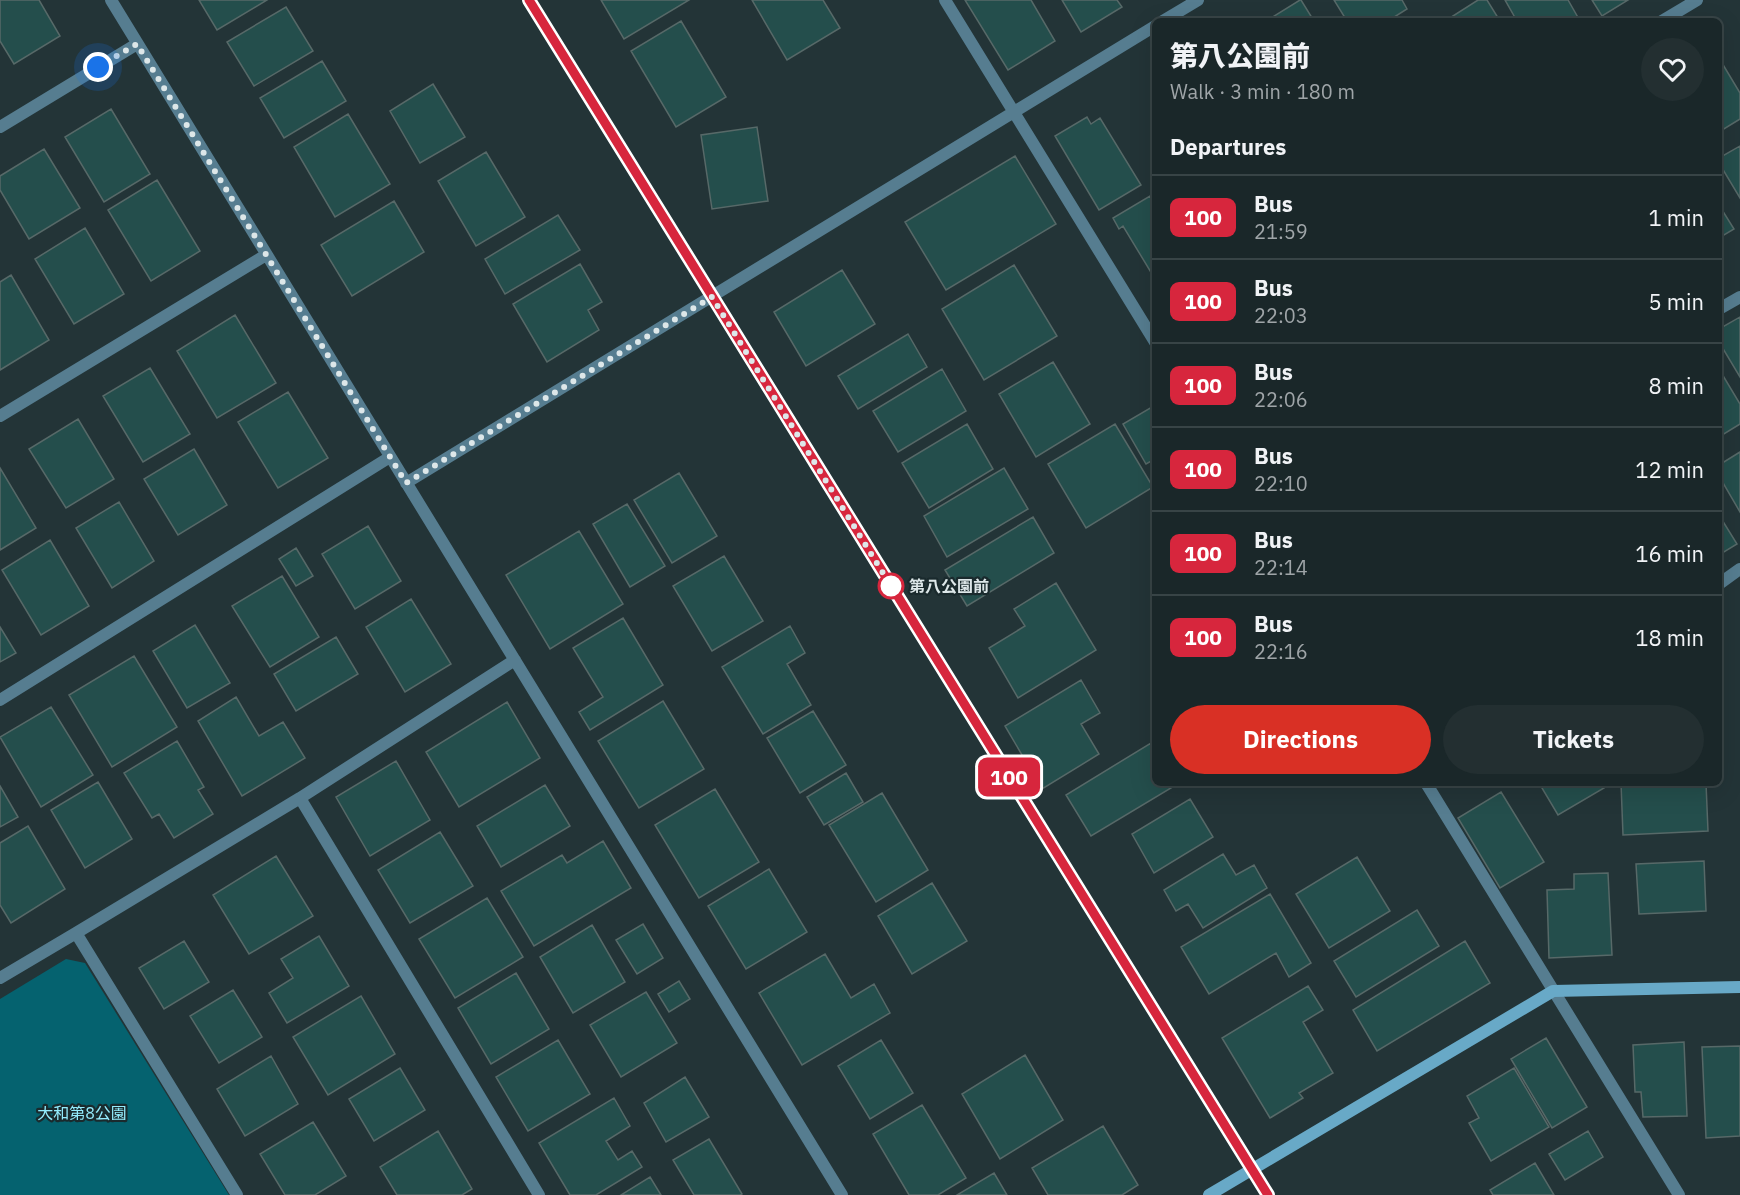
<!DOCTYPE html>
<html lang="en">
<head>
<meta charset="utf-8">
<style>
  body { margin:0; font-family:"IBM Plex Sans","Noto Sans JP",sans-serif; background:#232f31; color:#f1f3f6; height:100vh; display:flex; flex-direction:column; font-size:22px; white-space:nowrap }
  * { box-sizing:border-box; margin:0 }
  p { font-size:20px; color:#9fa5a8 }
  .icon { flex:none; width:33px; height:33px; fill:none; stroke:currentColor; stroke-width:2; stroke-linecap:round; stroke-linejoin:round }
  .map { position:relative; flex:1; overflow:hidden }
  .drawer { position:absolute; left:1152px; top:18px; width:570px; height:768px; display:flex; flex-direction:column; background:#1a2729; border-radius:9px; box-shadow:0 6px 24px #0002,0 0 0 2px #384446 }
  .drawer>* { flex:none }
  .badge { padding:0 12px; border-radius:9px; font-size:21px; line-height:39px }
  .you { position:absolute; width:30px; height:30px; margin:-15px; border:4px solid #fff; border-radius:50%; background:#1a73e8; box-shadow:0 0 0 9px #1a73e833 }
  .map>.badge { position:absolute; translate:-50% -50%; box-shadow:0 0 0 3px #fff }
  h2 { padding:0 18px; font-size:22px; line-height:54px }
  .round { display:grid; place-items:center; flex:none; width:63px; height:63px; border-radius:32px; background:#232f31 }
  .summary { display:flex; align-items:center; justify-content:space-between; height:102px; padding:0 18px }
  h1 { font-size:28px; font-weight:800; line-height:45px }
  .primary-button { display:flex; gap:12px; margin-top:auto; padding:12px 18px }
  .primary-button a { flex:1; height:69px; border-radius:36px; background:#d93025; color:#fff; font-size:24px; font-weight:800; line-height:69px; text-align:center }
  .primary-button a+a { background:#232f31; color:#f1f3f6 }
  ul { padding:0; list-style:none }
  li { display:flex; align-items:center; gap:18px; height:84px; padding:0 18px; border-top:2px solid #384446 }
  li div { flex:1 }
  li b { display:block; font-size:22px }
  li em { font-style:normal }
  li .badge { min-width:66px; font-weight:700; text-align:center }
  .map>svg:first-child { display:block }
  .green { fill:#05626f }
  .building { fill:#244e4c; stroke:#576968; stroke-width:1.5 }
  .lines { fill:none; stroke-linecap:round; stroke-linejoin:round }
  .street { stroke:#567d90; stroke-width:12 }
  .secondary { stroke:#68a9c7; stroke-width:12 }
  .line-casing { stroke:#fff; stroke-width:14 }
  .line { stroke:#d7263d; stroke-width:9 }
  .walk { stroke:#dde7e9; stroke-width:6; stroke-dasharray:0 10.8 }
  .stop-dot { fill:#fff; stroke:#d7263d; stroke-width:3 }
  .labels { text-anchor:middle; stroke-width:4.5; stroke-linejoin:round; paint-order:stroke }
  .stop-label { font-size:16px; font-weight:bold; fill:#dde7e9; stroke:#1a2a2d; text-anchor:start }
  .park-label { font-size:16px; fill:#94ecfd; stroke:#1a2a2d }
</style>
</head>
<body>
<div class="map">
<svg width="1740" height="1195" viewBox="0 0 1740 1195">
  <rect width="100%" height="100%" fill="#233437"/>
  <!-- green -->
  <path class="green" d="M66 959 85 963 229 1195H0V999Z"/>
  <!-- building -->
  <path class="building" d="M0 0H39L60 36 14 64 0 41Z
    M199 0H267L217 30Z
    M601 0H689L624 39Z
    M752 0H823L840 28 787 60Z
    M965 0H1031L1055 41 1008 70Z
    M1062 0H1117L1122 7 1081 32Z
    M1301 0 1314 21H1266L1300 0Z
    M1334 0H1402L1407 9 1388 21H1347Z
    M1478 0H1487L1500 21H1445Z
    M1505 0H1568L1580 21H1517Z
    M1592 0H1628L1602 16Z
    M286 7 313 51 254 86 227 42Z
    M681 21 726 97 676 127 631 51Z
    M1719 58 1740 93V119L1719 132Z
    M322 61 346 101 284 138 260 98Z
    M433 84 465 137 420 163 390 111Z
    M111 109 150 174 104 202 65 137Z
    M348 114 390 184 335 217 294 147Z
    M1087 117 1091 124 1100 118 1141 185 1099 210 1055 136Z
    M757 127 768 201 712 209 701 135Z
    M1740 146V198L1719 163V158Z
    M44 149 80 208 29 239 0 190V176Z
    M486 152 525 217 476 246 438 181Z
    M1015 156 1056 224 946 290 905 222Z
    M157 180 200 251 151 281 108 210Z
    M1150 196 1155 205V279L1123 226 1119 229 1113 218Z
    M394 201 424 252 352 296 321 245Z
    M1719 205 1734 229 1719 238Z
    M558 215 580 250 505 294 485 259Z
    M85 228 124 294 74 324 35 259Z
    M580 264 602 302 588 310 599 330 547 362 513 304Z
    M1014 265 1057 336 984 380 942 309Z
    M842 270 875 324 806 366 774 312Z
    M11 275 49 340 0 370V282Z
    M235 315 276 383 217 418 177 351Z
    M1740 317V377L1719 342V329Z
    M908 334 927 367 858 409 838 376Z
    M1053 362 1090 424 1036 457 999 394Z
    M150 368 190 434 143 462 103 396Z
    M942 369 966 411 898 452 873 411Z
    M1719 369 1740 404V424L1719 437Z
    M288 392 328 458 278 488 238 422Z
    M1152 407 1155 412V459L1146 464 1123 424Z
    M78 419 114 479 66 508 29 449Z
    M967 424 993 469 929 508 902 463Z
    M1115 424 1153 487 1086 528 1048 464Z
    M194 449 227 505 178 535 144 479Z
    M1740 452V512L1719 476V465Z
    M0 468 36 528 0 550Z
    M1004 468 1028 509 947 557 924 516Z
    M679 473 717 536 672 563 634 500Z
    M119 502 154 561 112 588 76 528Z
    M627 504 665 566 630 587 593 524Z
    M1719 515 1737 544 1719 555Z
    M1033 517 1054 553 967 606 945 570Z
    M368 526 401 581 355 609 322 554Z
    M579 531 623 604 550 649 506 575Z
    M50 540 89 606 41 635 2 570Z
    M296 548 313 576 296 586 279 559Z
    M724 556 763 621 712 651 673 586Z
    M282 576 319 637 270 667 232 606Z
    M1056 583 1096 650 1018 698 989 648 1025 626 1014 609Z
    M411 599 451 664 405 692 366 627Z
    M623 618 663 685 590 730 579 712 603 697 573 648Z
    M195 625 230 683 187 708 153 651Z
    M790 626 805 653 787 664 811 705 763 734 722 667Z
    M0 627 16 653 0 662Z
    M336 637 358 674 296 711 274 674Z
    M134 656 177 727 112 767 69 695Z
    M1081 680 1100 713 1081 724 1099 754 1042 789 1005 726Z
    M236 697 259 736 283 722 305 758 242 796 198 721Z
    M663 701 704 769 639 808 598 741Z
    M507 702 540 758 459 807 426 752Z
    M51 707 93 775 41 807 0 737Z
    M813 711 846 765 800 793 767 738Z
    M177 741 204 787 198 790 213 814 174 838 159 814 152 818 124 773Z
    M1151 743 1155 750V783H1175L1176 785 1091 836 1066 795Z
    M396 761 430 820 370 856 336 797Z
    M846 773 863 802 824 825 807 797Z
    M98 782 132 839 85 868 51 810Z
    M1539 783H1601L1604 788 1558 815Z
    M1621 783H1706L1708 831 1623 835Z
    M545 785 570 826 501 867 477 826Z
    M0 786 18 817 0 827Z
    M715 789 759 862 699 898 655 825Z
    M1501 792 1544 862 1500 888 1458 818Z
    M882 793 928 870 876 902 829 825Z
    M1190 799 1213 837 1154 873 1132 834Z
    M28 826 65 889 11 923 0 905V843Z
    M440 832 473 886 410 923 378 870Z
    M603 841 631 888 534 946 501 891 562 855 567 863Z
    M1223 854 1236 875 1254 865 1267 888 1203 928 1188 904 1176 911 1164 890Z
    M276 856 313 916 249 954 213 895Z
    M1357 857 1390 911 1329 948 1296 894Z
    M1704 861 1706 911 1639 914 1636 864Z
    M769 869 807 932 746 969 708 906Z
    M1608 873 1612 955 1549 958 1547 890 1574 889V874Z
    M932 883 967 941 912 974 878 916Z
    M1270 894 1311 963 1289 977 1276 953 1209 994 1181 947Z
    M487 898 523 957 455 998 419 939Z
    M1417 910 1439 946 1356 997 1334 961Z
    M643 924 663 958 637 974 616 940Z
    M592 925 625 982 573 1013 540 957Z
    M319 936 349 986 287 1023 269 993 293 978 281 959Z
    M184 941 209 982 164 1009 139 968Z
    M1465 941 1490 983 1377 1051 1353 1010Z
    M825 954 851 998 874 984 890 1013 802 1065 759 993Z
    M516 973 549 1029 491 1064 458 1008Z
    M679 981 690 999 669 1012 658 994Z
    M1308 986 1323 1010 1303 1022 1333 1073 1299 1093 1303 1098 1270 1118 1222 1038Z
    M233 990 262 1037 219 1063 190 1016Z
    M646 992 677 1043 621 1077 590 1025Z
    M361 996 395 1054 328 1095 293 1037Z
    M1546 1038 1587 1107 1552 1128 1511 1059Z
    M558 1040 590 1094 528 1131 496 1077Z
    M881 1040 913 1093 870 1119 838 1066Z
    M1684 1042 1687 1116 1643 1117 1641 1092H1635L1633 1045Z
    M1740 1046V1136L1706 1138 1702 1047Z
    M1025 1055 1063 1120 1000 1159 962 1094Z
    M271 1056 298 1104 245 1136 217 1089Z
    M400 1068 425 1110 374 1141 349 1099Z
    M1514 1068 1549 1127 1491 1161 1469 1123 1479 1118 1467 1096Z
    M685 1077 709 1117 666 1142 644 1103Z
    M614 1098 630 1126 606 1141 618 1160 632 1151 642 1167 596 1195H570L539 1143Z
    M922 1105 966 1178 938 1195H909L873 1134Z
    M313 1122 346 1176 315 1195H285L260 1154Z
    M1103 1126 1138 1185 1122 1195H1048L1032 1168Z
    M438 1131 472 1189 462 1195H397L380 1167Z
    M1588 1131 1603 1157 1565 1180 1549 1154Z
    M709 1139 742 1194 740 1195H694L673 1160Z
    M1535 1163 1554 1195H1493L1490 1190Z
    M994 1173 1007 1195H957Z
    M650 1177 661 1195H621Z"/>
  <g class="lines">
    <!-- street -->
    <path class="street" d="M111 0 842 1195
      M945 0 1155 342
      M1163 21 1198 0
      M1662 21 1697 0
      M0 127 137 44
      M1719 309 1740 297
      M0 416 266 255
      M406 483 1155 26
      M1719 584 1740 569
      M0 700 390 457
      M1426 783 1679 1195
      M300 798 539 1195
      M76 933 300 798 515 660
      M0 978 76 933 237 1195"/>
    <!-- secondary -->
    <path class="secondary" d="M529 0 1268 1195
      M1209 1195 1553 991 1740 987"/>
  </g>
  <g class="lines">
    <defs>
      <path id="line" d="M529 0 1268 1195"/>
    </defs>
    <!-- line casing -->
    <use href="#line" class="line-casing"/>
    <!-- line -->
    <use href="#line" class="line"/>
    <!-- walk -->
    <path class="walk" d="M98 67 137 44 406 483 712 297 891 586"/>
  </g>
  <!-- markers -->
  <circle class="stop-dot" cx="891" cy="586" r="12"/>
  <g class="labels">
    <!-- stop labels -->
    <g class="stop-label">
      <text x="909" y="592">第八公園前</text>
    </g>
    <!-- park labels -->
    <g class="park-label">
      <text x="82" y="1119">大和第8公園</text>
    </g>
  </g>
</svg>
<div class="you" style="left:98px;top:67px"></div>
<b class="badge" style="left:1009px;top:777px;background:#d7263d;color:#fff">100</b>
<section class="drawer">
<div class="summary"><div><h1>第八公園前</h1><p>Walk · 3 min · 180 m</p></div><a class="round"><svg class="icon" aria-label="heart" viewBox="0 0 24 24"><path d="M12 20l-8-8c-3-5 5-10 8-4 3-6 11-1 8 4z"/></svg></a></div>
<h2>Departures</h2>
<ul>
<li><span class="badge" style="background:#d7263d;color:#fff">100</span><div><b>Bus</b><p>21:59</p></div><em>1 min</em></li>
<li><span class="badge" style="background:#d7263d;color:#fff">100</span><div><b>Bus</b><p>22:03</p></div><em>5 min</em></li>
<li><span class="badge" style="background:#d7263d;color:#fff">100</span><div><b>Bus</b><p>22:06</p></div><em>8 min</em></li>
<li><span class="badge" style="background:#d7263d;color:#fff">100</span><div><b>Bus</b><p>22:10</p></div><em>12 min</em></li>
<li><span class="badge" style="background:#d7263d;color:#fff">100</span><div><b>Bus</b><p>22:14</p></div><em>16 min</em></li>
<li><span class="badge" style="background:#d7263d;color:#fff">100</span><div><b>Bus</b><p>22:16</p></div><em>18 min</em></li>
</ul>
<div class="primary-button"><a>Directions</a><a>Tickets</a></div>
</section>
</div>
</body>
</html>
